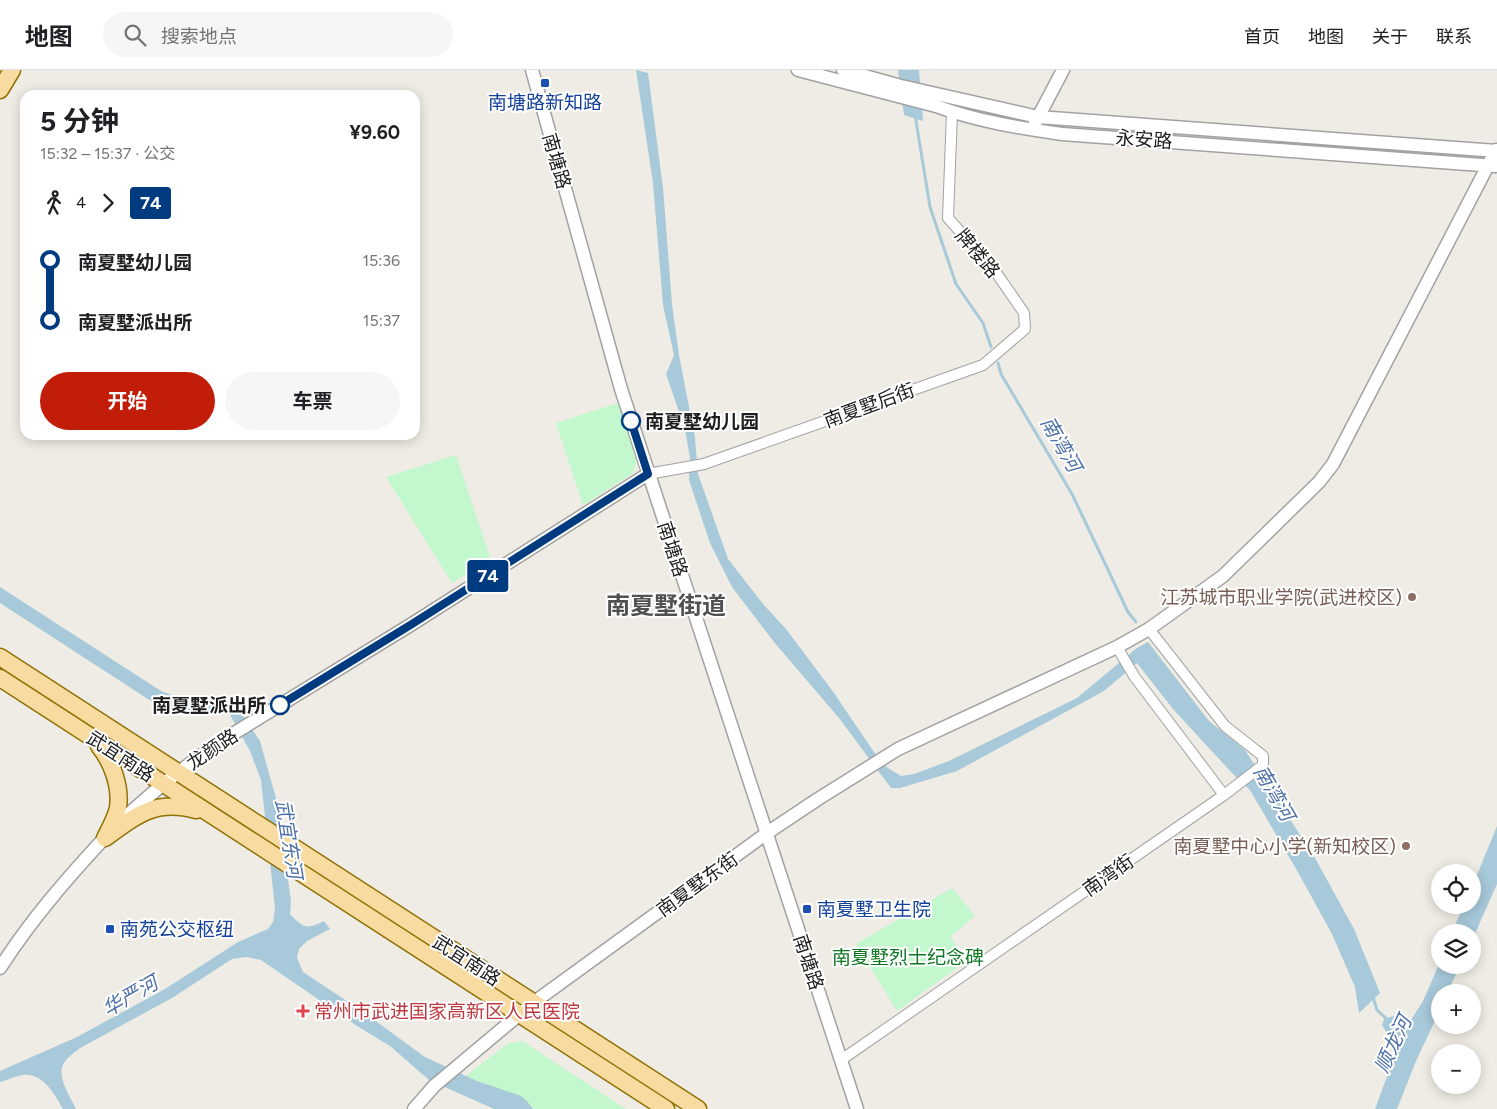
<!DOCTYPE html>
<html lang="zh">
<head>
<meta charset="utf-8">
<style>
  body { margin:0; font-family:Figtree,"Noto Sans SC",sans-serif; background:#f6f6f6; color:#202124; height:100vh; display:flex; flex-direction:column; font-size:19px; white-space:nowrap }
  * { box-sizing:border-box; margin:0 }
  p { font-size:16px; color:#757577 }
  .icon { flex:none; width:28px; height:28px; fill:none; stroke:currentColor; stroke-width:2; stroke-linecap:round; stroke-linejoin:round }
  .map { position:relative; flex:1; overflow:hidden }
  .details { position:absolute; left:20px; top:20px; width:400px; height:350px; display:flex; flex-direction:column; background:#fff; border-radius:15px; box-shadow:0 2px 12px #0003 }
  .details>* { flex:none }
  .badge { padding:0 10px; border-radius:4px; font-size:18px; line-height:32px }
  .buttons { position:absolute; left:1431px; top:794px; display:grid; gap:10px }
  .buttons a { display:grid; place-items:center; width:50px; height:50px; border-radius:50%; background:#fff; box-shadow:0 2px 12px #0003; font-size:25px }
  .map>.badge { position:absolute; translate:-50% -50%; box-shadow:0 0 0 2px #fff }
  .legs { display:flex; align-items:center; gap:8px; height:55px; padding:0 20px; font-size:16px }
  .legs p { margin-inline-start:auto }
  .head { display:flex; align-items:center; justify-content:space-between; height:85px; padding:0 20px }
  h1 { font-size:28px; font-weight:700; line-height:38px }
  .primary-button { display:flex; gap:10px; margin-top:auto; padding:10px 20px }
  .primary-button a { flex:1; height:58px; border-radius:30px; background:#c21d09; color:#fff; font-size:20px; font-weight:700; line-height:58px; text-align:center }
  .primary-button a+a { background:#f6f6f6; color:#202124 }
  ul { padding:0 20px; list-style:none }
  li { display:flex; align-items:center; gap:18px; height:60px; font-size:19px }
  li i { display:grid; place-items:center; width:8px; height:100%; margin:0 6px; background:currentColor }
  li i::after { content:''; width:12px; height:12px; margin:-6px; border:4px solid; border-radius:50%; background:#fff }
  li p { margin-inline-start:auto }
  li:first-child i { background:linear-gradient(#0000 50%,currentColor 0) }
  li:last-child i { background:linear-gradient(currentColor 50%,#0000 0) }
  header { display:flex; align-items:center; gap:30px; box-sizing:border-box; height:70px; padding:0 25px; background:#fff; border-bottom:1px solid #e0e0e0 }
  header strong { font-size:24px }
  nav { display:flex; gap:28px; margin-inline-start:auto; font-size:18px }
  .search { width:350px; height:45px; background:#f6f6f6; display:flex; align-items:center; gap:12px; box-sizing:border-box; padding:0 18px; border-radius:28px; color:#757577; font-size:19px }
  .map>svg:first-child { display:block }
  .park { fill:#c3f7cd }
  .water { fill:#a7c9da }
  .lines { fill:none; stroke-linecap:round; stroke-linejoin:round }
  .stream { stroke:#a7c9da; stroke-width:3 }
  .minor-casing { stroke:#a2a2a2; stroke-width:12 }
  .tertiary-casing { stroke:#a2a2a2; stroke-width:15 }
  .primary-casing { stroke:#917207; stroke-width:19 }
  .minor { stroke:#fff; stroke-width:10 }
  .tertiary { stroke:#fff; stroke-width:12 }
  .primary { stroke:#f7dba0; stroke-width:16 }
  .line-1-casing { stroke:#fff; stroke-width:11 }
  .line-1 { stroke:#003b80; stroke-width:8 }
  .transit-dot { fill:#1a4fb4; stroke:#fff; stroke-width:2 }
  .stop-1-dot { fill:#fff; stroke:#003b80; stroke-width:2.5 }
  .education-dot { fill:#8d6e63; stroke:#fff; stroke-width:2 }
  .health-dot { fill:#e0444e; stroke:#fff; stroke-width:2 }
  .labels { text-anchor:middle; stroke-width:4; stroke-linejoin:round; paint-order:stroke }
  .transit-label { font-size:19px; fill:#164399; stroke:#fff; text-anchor:start }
  .street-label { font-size:19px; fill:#1e1e1e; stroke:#fff }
  .stop-label { font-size:19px; font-weight:bold; fill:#1e1e1e; stroke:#fff; text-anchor:start }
  .education-label { font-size:19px; fill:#785e54; stroke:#fff; text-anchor:end }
  .park-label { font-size:19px; fill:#107724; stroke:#fff }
  .health-label { font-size:19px; fill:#be3a42; stroke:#fff; text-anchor:start }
  .water-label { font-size:20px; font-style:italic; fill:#4f72a9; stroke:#fff }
  .district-label { font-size:24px; font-weight:bold; fill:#515151; stroke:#fff }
</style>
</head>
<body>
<header>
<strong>地图</strong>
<div class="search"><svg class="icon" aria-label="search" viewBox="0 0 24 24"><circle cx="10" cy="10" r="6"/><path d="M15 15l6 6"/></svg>搜索地点</div>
<nav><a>首页</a><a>地图</a><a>关于</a><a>联系</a></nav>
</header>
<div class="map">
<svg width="1497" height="1039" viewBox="0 0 1497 1039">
  <rect width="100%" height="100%" fill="#eeece4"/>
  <!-- park -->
  <path class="park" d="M618 333 637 391 632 404 583 435 556 353Z
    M456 385 491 490 452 513 386 407Z
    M952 818 975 846 950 867 968 890 897 941 856 874Z
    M522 971 626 1039H533L527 1031 466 1006 507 974Z"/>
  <!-- water -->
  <path class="water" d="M636 0 648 3 663 118 672 234 679 285 695 368 698 404 728 489 763 534 786 559 834 623 876 685 888 698 901 706 914 704 949 691 1077 628 1137 578 1148 572 1209 651 1245 680 1315 788 1354 859 1380 923 1359 943 1355 917 1332 864 1299 804 1250 720 1232 703 1173 639 1137 593 1104 621 957 701 900 718H891L839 648 774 572 732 517 710 473 689 410 690 388 685 359 666 304 674 285 663 235 653 113Z
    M898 0H919L923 51 904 45Z
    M0 517 161 621 194 633 213 634 224 631 231 632 237 637 260 671 277 732 291 831 290 844C303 858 307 860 324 851L330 859 307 871 299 879 297 888 303 902 362 941 425 987 477 1011 521 1026 527 1031 533 1039H494L429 1010 390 976 357 956 261 890 246 887 232 889 172 928 80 978C74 983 66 988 63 995 57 1008 71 1028 76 1039H63C55 1025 43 1002 23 1005 15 1006 7 1010 0 1012V1001L77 967 165 919 238 872 268 859 273 852 275 838 261 710 250 681 229 643C220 640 210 645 201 645 184 646 166 639 151 631L0 533Z
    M1497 756V814L1473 868 1472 862H1452L1464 835H1472L1473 815Z
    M1440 892V895H1460L1448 922H1440V940L1416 991 1397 1039H1375L1395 985 1390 968 1382 955 1384 949 1394 946 1411 950 1423 931Z"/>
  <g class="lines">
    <!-- stream -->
    <path class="stream" d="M915 45 930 137 956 214 983 253 991 277
      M998 293 1001 304 1072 424 1128 542 1136 552
      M1373 927 1377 940 1388 950"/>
    <defs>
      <path id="minor" d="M648 404 704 394 983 295 1025 259 1024 243 995 201 948 148 952 42
        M1149 559 1225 656 1263 686V695L1224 725
        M841 990 1224 725 1134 606 1117 577"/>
      <path id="tertiary" d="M532 0 621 319 857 1039
        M798 0 936 36C976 51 1020 58 1062 64L1495 96
        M843 0 901 16 1038 47 1497 81
        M1035 53 1063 0
        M124 748 163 714 215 675 412 554 648 404
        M0 898C32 848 70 805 110 762
        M414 1039 434 1016 533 933 767 763 818 729 898 679 1117 577 1149 559 1223 506 1319 412 1333 394 1496 80"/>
      <path id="primary" d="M0 20 12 0
        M0 587 698 1039
        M0 608 666 1039
        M99 676C112 692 121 716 118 738 116 747 110 758 106 766
        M105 768C137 745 155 729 196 740"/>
    </defs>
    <!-- minor casing -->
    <use href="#minor" class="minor-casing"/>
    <!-- tertiary casing -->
    <use href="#tertiary" class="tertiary-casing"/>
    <!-- primary casing -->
    <use href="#primary" class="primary-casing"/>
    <!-- minor -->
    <use href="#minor" class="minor"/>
    <!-- tertiary -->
    <use href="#tertiary" class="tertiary"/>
    <!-- primary -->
    <use href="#primary" class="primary"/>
  </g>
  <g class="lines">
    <defs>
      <path id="line-1" d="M280 635 412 554 648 404 631 351"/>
    </defs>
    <!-- line-1 casing -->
    <use href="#line-1" class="line-1-casing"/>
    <!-- line-1 -->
    <use href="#line-1" class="line-1"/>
  </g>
  <!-- markers -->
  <g class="transit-dot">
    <rect x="540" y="8" width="10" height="10" rx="2.5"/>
    <rect x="802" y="834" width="10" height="10" rx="2.5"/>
    <rect x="105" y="854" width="10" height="10" rx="2.5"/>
  </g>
  <g class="stop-1-dot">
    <circle cx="631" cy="351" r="9"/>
    <circle cx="280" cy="635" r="9"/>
  </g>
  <g class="education-dot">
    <circle cx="1412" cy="527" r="5"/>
    <circle cx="1406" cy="776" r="5"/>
  </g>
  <path class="health-dot" d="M300.5 933.5h5v5h5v5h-5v5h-5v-5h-5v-5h5z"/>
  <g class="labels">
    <!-- transit labels -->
    <g class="transit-label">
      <text x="545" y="39" text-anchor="middle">南塘路新知路</text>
      <text x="817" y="846">南夏墅卫生院</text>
      <text x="120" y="866">南苑公交枢纽</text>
    </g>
    <!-- street labels -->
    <g class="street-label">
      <text transform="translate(1144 69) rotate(4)" y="7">永安路</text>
      <text transform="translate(557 91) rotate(74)" y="7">南塘路</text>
      <text transform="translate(978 183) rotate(50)" y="7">牌楼路</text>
      <text transform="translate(869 335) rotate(-20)" y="7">南夏墅后街</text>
      <text transform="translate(673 479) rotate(72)" y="7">南塘路</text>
      <text transform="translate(212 679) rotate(-34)" y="7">龙颜路</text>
      <text transform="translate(121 686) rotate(33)" y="7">武宜南路</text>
      <text transform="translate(1108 805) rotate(-35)" y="7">南湾街</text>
      <text transform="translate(697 814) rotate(-36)" y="7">南夏墅东街</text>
      <text transform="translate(467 890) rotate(33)" y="7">武宜南路</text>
      <text transform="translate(809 892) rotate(72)" y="7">南塘路</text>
    </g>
    <!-- stop labels -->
    <g class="stop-label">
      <text x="645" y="358">南夏墅幼儿园</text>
      <text x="266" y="642" text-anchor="end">南夏墅派出所</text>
    </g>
    <!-- education labels -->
    <g class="education-label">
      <text x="1402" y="534">江苏城市职业学院(武进校区)</text>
      <text x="1396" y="783">南夏墅中心小学(新知校区)</text>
    </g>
    <!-- park labels -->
    <g class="park-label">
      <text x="908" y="894">南夏墅烈士纪念碑</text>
    </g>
    <!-- health labels -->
    <g class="health-label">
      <text x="314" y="948">常州市武进国家高新区人民医院</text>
    </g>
    <!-- water labels -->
    <g class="water-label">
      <text transform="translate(1061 374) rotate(60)" y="7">南湾河</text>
      <text transform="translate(1274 723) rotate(60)" y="7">南湾河</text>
      <text transform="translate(289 769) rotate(81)" y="7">武宜东河</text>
      <text transform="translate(130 926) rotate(-30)" y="7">华严河</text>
      <text transform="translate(1393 974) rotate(-65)" y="7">顺龙河</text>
    </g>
    <!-- district labels -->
    <g class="district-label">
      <text x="666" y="544">南夏墅街道</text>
    </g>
  </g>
</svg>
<div class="buttons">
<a><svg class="icon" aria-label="locate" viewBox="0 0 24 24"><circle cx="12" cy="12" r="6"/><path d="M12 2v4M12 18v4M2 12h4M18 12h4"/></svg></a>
<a><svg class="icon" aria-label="layers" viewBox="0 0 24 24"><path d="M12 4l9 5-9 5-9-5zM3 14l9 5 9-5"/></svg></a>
<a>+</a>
<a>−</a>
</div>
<b class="badge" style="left:488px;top:506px;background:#003b80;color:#fff">74</b>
<section class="details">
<div class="head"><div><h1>5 分钟</h1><p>15:32 – 15:37 · 公交</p></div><b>¥9.60</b></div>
<div class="legs"><svg class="icon" aria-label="walk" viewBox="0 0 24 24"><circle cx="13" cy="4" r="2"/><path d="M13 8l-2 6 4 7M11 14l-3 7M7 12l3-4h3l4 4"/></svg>4<svg class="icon" aria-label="forward" viewBox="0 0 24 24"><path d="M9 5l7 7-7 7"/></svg><b class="badge" style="background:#003b80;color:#fff">74</b></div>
<ul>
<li><i style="color:#003b80"></i><b>南夏墅幼儿园</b><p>15:36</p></li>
<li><i style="color:#003b80"></i><b>南夏墅派出所</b><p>15:37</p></li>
</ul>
<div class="primary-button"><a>开始</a><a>车票</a></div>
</section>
</div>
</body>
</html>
